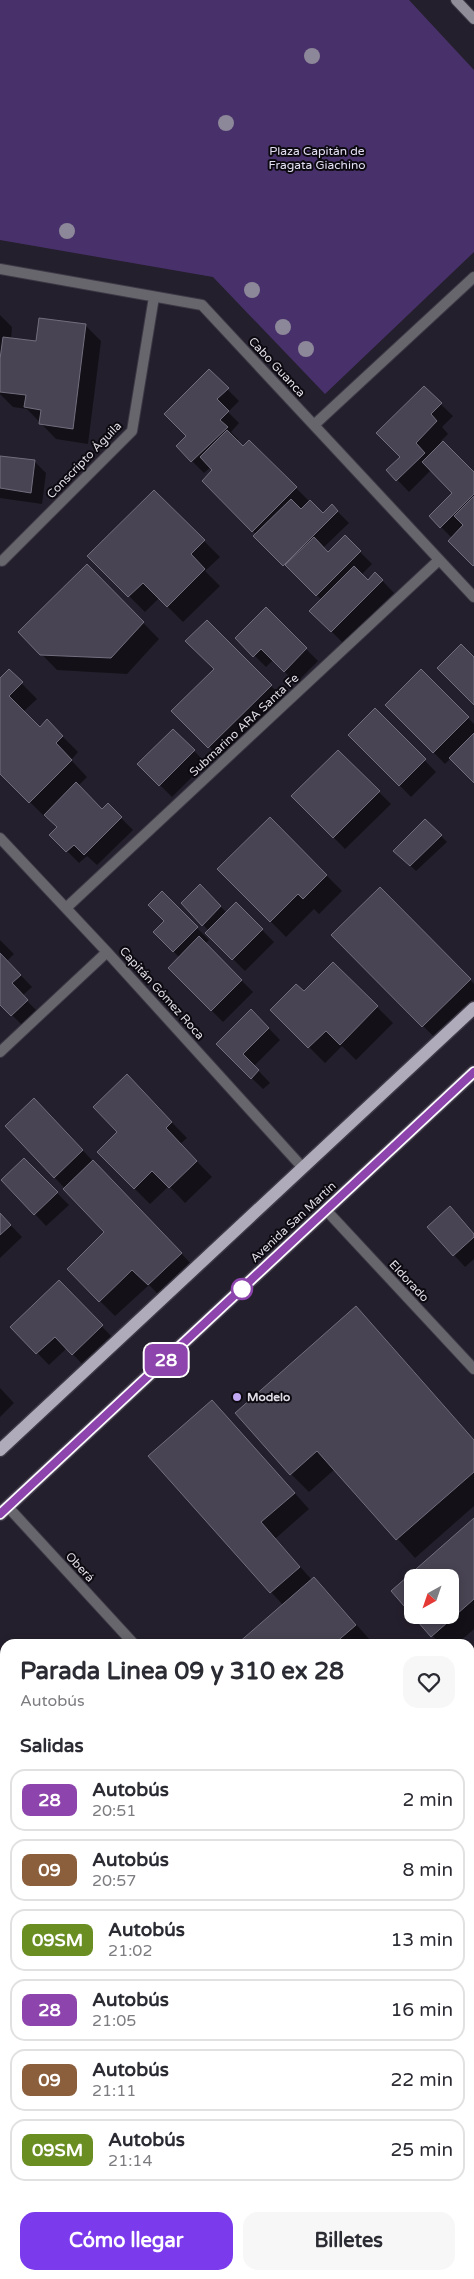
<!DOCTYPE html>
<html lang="es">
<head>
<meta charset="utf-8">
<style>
  body { margin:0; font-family:"Varela Round",sans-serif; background:#f7f7f7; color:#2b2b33; height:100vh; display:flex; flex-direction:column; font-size:19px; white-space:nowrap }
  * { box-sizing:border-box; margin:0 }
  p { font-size:16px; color:#7c7c81 }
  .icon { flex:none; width:28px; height:28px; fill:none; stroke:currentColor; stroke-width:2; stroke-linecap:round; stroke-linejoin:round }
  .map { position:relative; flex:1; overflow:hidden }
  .panel { position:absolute; left:0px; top:1639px; width:475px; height:641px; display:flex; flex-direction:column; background:#fff; border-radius:15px 15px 0 0; box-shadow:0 2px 8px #0003 }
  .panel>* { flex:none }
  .badge { padding:0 10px; border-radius:8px; font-size:18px; line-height:32px }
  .needle { width:32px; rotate:220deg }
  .buttons { position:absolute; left:404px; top:1569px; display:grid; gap:10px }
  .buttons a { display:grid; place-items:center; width:55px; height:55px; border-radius:10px; background:#fff; box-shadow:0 2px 8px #0003; font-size:25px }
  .map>.badge { position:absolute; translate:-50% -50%; box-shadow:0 0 0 2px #fff }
  h2 { padding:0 20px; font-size:19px; line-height:45px }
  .round { display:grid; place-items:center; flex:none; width:52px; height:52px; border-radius:15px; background:#f7f7f7 }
  .summary { display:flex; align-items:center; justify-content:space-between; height:85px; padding:0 20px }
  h1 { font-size:24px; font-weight:700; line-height:38px }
  .primary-button { display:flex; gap:10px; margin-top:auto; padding:10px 20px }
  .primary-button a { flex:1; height:58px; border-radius:15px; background:#7c3aed; color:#fff; font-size:20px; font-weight:700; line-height:58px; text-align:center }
  .primary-button a+a { background:#f7f7f7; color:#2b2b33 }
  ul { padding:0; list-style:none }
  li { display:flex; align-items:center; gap:15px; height:62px; margin:0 10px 8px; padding:0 10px; border:2px solid #e1e1e2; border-radius:15px }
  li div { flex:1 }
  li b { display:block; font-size:19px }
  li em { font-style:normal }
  li .badge { min-width:55px; font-weight:700; text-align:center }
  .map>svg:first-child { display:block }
  .green { fill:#48316a }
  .shadow { fill:#0007 }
  .building { fill:#494453; stroke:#736e7e; fill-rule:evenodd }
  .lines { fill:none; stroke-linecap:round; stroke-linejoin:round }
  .minor-casing { stroke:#3e3946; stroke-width:12 }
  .secondary-casing { stroke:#3e3946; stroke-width:12 }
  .primary-casing { stroke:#3e3946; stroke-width:15 }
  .minor { stroke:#68666d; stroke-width:10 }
  .secondary { stroke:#918d99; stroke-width:10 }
  .primary { stroke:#b0abba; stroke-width:12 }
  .tree { fill:#8d8899 }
  .line-casing { stroke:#fff; stroke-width:11 }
  .line { stroke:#8e44ad; stroke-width:8 }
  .stop-dot { fill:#fff; stroke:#8e44ad; stroke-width:2.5 }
  .poi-dot { fill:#c2a8f2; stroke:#0c0a10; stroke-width:2 }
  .labels { text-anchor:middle; stroke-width:4; stroke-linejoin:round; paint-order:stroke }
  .park-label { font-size:12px; fill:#e3ddf2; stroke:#0c0a10 }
  .street-label { font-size:12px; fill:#dfdce5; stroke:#0c0a10 }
  .poi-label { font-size:12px; font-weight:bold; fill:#dfdce5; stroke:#0c0a10; text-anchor:start }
</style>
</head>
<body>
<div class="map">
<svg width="474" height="2279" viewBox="0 0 474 2279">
  <rect width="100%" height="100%" fill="#241f2c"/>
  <!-- green -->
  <path class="green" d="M0 0H409L474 70V252L325 394 213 277 0 240Z"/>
  <!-- shadow -->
  <path class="shadow" d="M0 315 12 327 11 339 37 343 86 326 101 341 88 444 56 439 27 409 13 407 0 394Z
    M209 371 239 401 228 412 239 423 231 432 238 439 237 441 243 448 249 441 323 515 332 506 349 523 323 548 328 553 345 537 372 564 361 575 368 581 376 574 394 593 343 643 311 611 322 600 255 536 257 535 203 481 214 470 211 467 204 473 177 446 188 436Z
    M424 388 453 416 442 427 448 434 441 441 474 474V565L449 541 452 538 430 516 454 493 431 470 409 492 388 470 401 457Z
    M0 457 34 461 46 473 42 504 0 498Z
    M154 491 220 557 205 571 220 586 183 622 159 598 145 612 89 556Z
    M87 566 159 639 127 674 57 670 20 632Z
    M266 609 318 661 296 683 273 660 266 667 237 638Z
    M207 622 286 701 225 762 173 711 216 669Z
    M9 671 37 699 23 712 40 729 47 721 78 752 71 760 87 777 78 786 102 810 108 805 133 830 97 865 87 856 79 863 51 835 58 827 47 816 46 818 0 772V679Z
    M421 671 474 724V781L451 758 445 764 387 705Z
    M375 710 436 772 411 797 350 735Z
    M173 730 206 763 172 797 139 764Z
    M338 752 391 804 345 849 293 796Z
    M270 819 342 891 319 914 314 909 286 937 219 869Z
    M425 820 447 842 416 871 395 851Z
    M200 886 227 913 236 904 274 942 245 971 207 933 209 931 182 903Z
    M380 889 474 984V1007L439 1042 333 935Z
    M162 893 209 940 205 944 253 992 223 1022 169 968 179 957 154 932 166 921Z
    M0 940 14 954 7 961 32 987 22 996 39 1013 24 1027 0 1003Z
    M333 963 393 1023 356 1060 342 1046 325 1063 272 1010 304 993Z
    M251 1010 280 1040 254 1066 270 1083 263 1089 217 1044Z
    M142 1092 187 1138 180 1144 212 1177 185 1203 169 1186 150 1204 134 1188 119 1132Z
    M45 1111 197 1270 164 1300 149 1285 115 1316 100 1301 106 1232 6 1126Z
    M24 1160 69 1205 46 1226 35 1214Z
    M0 1214 22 1237 0 1258Z
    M474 1234V1259L465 1267 454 1255Z
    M59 1282 113 1338 84 1366 67 1348 49 1365 12 1327Z
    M356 1308 474 1440V1506L415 1558 335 1469 309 1492 291 1474Z
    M0 1388 14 1403 0 1417Z
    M212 1401 309 1509 275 1539 312 1580 314 1578 329 1594 371 1641 367 1644H239L283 1605 271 1592Z
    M474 1519V1629L457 1644H440L414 1615H450V1578H412V1614L393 1591Z
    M0 1697 5 1702V1753L1 1757Z
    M5 1818V1828L0 1823Z
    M5 1985V2056L1 2059 0 1989Z
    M470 2069 474 2074V2116L470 2111Z
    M470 2146 474 2150V2205L470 2201Z
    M470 2211 474 2215V2229L470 2232Z
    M205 2275H316L320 2279H200Z
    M375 2275H411L407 2279H379Z
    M421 2275H431L427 2279Z"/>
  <!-- building -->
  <path class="building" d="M39 318 86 324 73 429 39 424 41 410 24 407 26 395 0 392V359L3 337 36 341Z
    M209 369 229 388 217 399 229 411 220 420 228 427 191 462 176 446 186 436 164 414Z
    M424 386 442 403 431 414 437 421 416 443 425 453 396 481 386 470 400 457 376 433Z
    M227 430 243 446 249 440 297 487 252 532 202 481 212 470 200 457Z
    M443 441 474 472V494L440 528 429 516 452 493 422 462Z
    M0 456 35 460 31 493 0 488Z
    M154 490 205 540 191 554 205 569 167 607 143 583 128 597 87 556Z
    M474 496V565L473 566 448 541 463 525 454 516Z
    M291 499 301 509 310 500 323 513 332 504 338 511 283 566 253 536Z
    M345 535 361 551 316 596 285 565 314 537 328 552Z
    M87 564 144 622 111 658 40 655 18 632Z
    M354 566 368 580 375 572 383 580 331 632 309 611Z
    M266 607 307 648 284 672 261 649 253 657 235 638Z
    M207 620 272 685 208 748 171 711 214 669 185 641Z
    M461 644 474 657V705L437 668Z
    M9 669 23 682 9 696 40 727 47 719 63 736 56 743 72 760 29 803 0 774V678Z
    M421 669 469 717 433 753 385 705Z
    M375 708 426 759 399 786 348 735Z
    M173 729 195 750 159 786 137 764Z
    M474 733V783L449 758Z
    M338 750 380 791 333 838 291 796Z
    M76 782 102 809 108 803 122 817 84 855 74 845 66 852 49 835 57 827 44 815Z
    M270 817 327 875 303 899 298 894 270 922 217 869Z
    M425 819 442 835 410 866 393 851Z
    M200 884 221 906 202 926 181 903Z
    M380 887 471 979 422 1027 331 935Z
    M162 891 198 927 173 952 153 932 164 921 148 905Z
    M236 902 263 929 232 960 205 933Z
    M199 936 242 980 211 1011 168 968Z
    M0 953 21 975 12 983 28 1000 11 1016 0 1005Z
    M333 962 378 1006 340 1045 326 1031 308 1048 270 1010 296 984 304 991Z
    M251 1009 269 1028 243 1054 259 1070 251 1079 216 1044Z
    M127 1074 172 1122 166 1128 197 1161 169 1188 152 1171 134 1189 97 1152 117 1132 93 1107Z
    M34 1098 83 1150 54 1178 5 1126Z
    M24 1158 58 1192 34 1215 1 1180Z
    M93 1160 182 1253 148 1285 132 1270 99 1302 67 1269 104 1232 63 1189Z
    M450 1206 474 1234V1237L453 1256 427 1227Z
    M0 1213 11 1225 0 1235Z
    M59 1280 103 1325 72 1355 55 1337 36 1354 10 1327Z
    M356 1306 474 1440V1472L396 1540 317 1451 290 1475 235 1413Z
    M212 1400 295 1493 261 1522 300 1567 270 1593 148 1456Z
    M474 1518V1599L431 1637 391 1591ZM412 1578H450V1615H412Z
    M314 1577 356 1625 334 1644H237Z
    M0 1696 5 1702V1731L0 1735Z
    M5 1983V2034L0 2038V1988Z
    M471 2077 474 2081V2118L470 2113Z
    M470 2146 474 2150V2187L470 2191Z
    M203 2275H264L260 2279H198Z
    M268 2275H316L320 2279H263Z
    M374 2275H399L394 2279H377Z"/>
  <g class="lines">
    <defs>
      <path id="minor" d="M0 269 202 305 474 597
        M314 425 474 277
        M2 561 132 431 154 297
        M0 838 107 952 303 1168
        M66 908 439 560
        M0 1052 107 952
        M326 1210 474 1369
        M8 1507 134 1644
        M470 1700 474 1697
        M470 2010 474 2014
        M0 2137 5 2132"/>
      <path id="secondary" d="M456 0 474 19"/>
      <path id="primary" d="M0 1450 474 1008
        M0 1514 474 1072
        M0 2144 5 2149
        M0 2228 5 2234
        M44 2275 47 2279
        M122 2275 126 2279"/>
    </defs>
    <!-- minor casing -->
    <use href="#minor" class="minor-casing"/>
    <!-- secondary casing -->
    <use href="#secondary" class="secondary-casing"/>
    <!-- primary casing -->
    <use href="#primary" class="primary-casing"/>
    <!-- minor -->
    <use href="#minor" class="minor"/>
    <!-- secondary -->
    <use href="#secondary" class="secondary"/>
    <!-- primary -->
    <use href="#primary" class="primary"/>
  </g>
  <!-- trees -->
  <g class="tree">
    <circle cx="312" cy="56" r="8"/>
    <circle cx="226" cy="123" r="8"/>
    <circle cx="67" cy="231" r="8"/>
    <circle cx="252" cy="290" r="8"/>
    <circle cx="283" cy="327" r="8"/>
    <circle cx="306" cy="349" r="8"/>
  </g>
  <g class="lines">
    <defs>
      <path id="line" d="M0 1514 474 1072"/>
    </defs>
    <!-- line casing -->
    <use href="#line" class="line-casing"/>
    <!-- line -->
    <use href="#line" class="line"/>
  </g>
  <!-- markers -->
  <circle class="stop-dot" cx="242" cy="1289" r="10"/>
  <circle class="poi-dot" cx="237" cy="1397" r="5"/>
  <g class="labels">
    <!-- park labels -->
    <g class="park-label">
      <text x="317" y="155">Plaza Capitán de<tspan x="317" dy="14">Fragata Giachino</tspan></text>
    </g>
    <!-- street labels -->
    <g class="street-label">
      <text transform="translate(277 367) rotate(47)" y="4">Cabo Guanca</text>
      <text transform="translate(84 460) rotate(-46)" y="4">Conscripto Águila</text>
      <text transform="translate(244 725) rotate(-43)" y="4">Submarino ARA Santa Fe</text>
      <text transform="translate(162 993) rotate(48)" y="4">Capitán Gómez Roca</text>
      <text transform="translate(293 1222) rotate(-43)" y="4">Avenida San Martín</text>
      <text transform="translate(409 1281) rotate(47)" y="4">Eldorado</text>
      <text transform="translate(80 1567) rotate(47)" y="4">Oberá</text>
    </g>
    <!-- poi labels -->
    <g class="poi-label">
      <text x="247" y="1401">Modelo</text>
    </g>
  </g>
</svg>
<div class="buttons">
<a><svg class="needle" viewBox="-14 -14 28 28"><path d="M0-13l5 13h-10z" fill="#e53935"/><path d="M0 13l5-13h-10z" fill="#7c7c81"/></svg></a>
</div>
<b class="badge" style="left:166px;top:1360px;background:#8e44ad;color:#fff">28</b>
<section class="panel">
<div class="summary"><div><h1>Parada Linea 09 y 310 ex 28</h1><p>Autobús</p></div><a class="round"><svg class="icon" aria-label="heart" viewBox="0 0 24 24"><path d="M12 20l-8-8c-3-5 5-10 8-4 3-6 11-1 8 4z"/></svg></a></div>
<h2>Salidas</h2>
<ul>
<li><span class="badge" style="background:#8e44ad;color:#fff">28</span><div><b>Autobús</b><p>20:51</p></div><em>2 min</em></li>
<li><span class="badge" style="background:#8b5e3c;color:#fff">09</span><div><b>Autobús</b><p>20:57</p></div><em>8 min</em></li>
<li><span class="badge" style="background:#6b8e23;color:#fff">09SM</span><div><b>Autobús</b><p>21:02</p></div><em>13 min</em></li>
<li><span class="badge" style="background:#8e44ad;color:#fff">28</span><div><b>Autobús</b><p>21:05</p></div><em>16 min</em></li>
<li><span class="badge" style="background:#8b5e3c;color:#fff">09</span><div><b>Autobús</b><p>21:11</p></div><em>22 min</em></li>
<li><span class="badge" style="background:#6b8e23;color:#fff">09SM</span><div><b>Autobús</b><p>21:14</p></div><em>25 min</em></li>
</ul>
<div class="primary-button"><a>Cómo llegar</a><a>Billetes</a></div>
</section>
</div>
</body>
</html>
